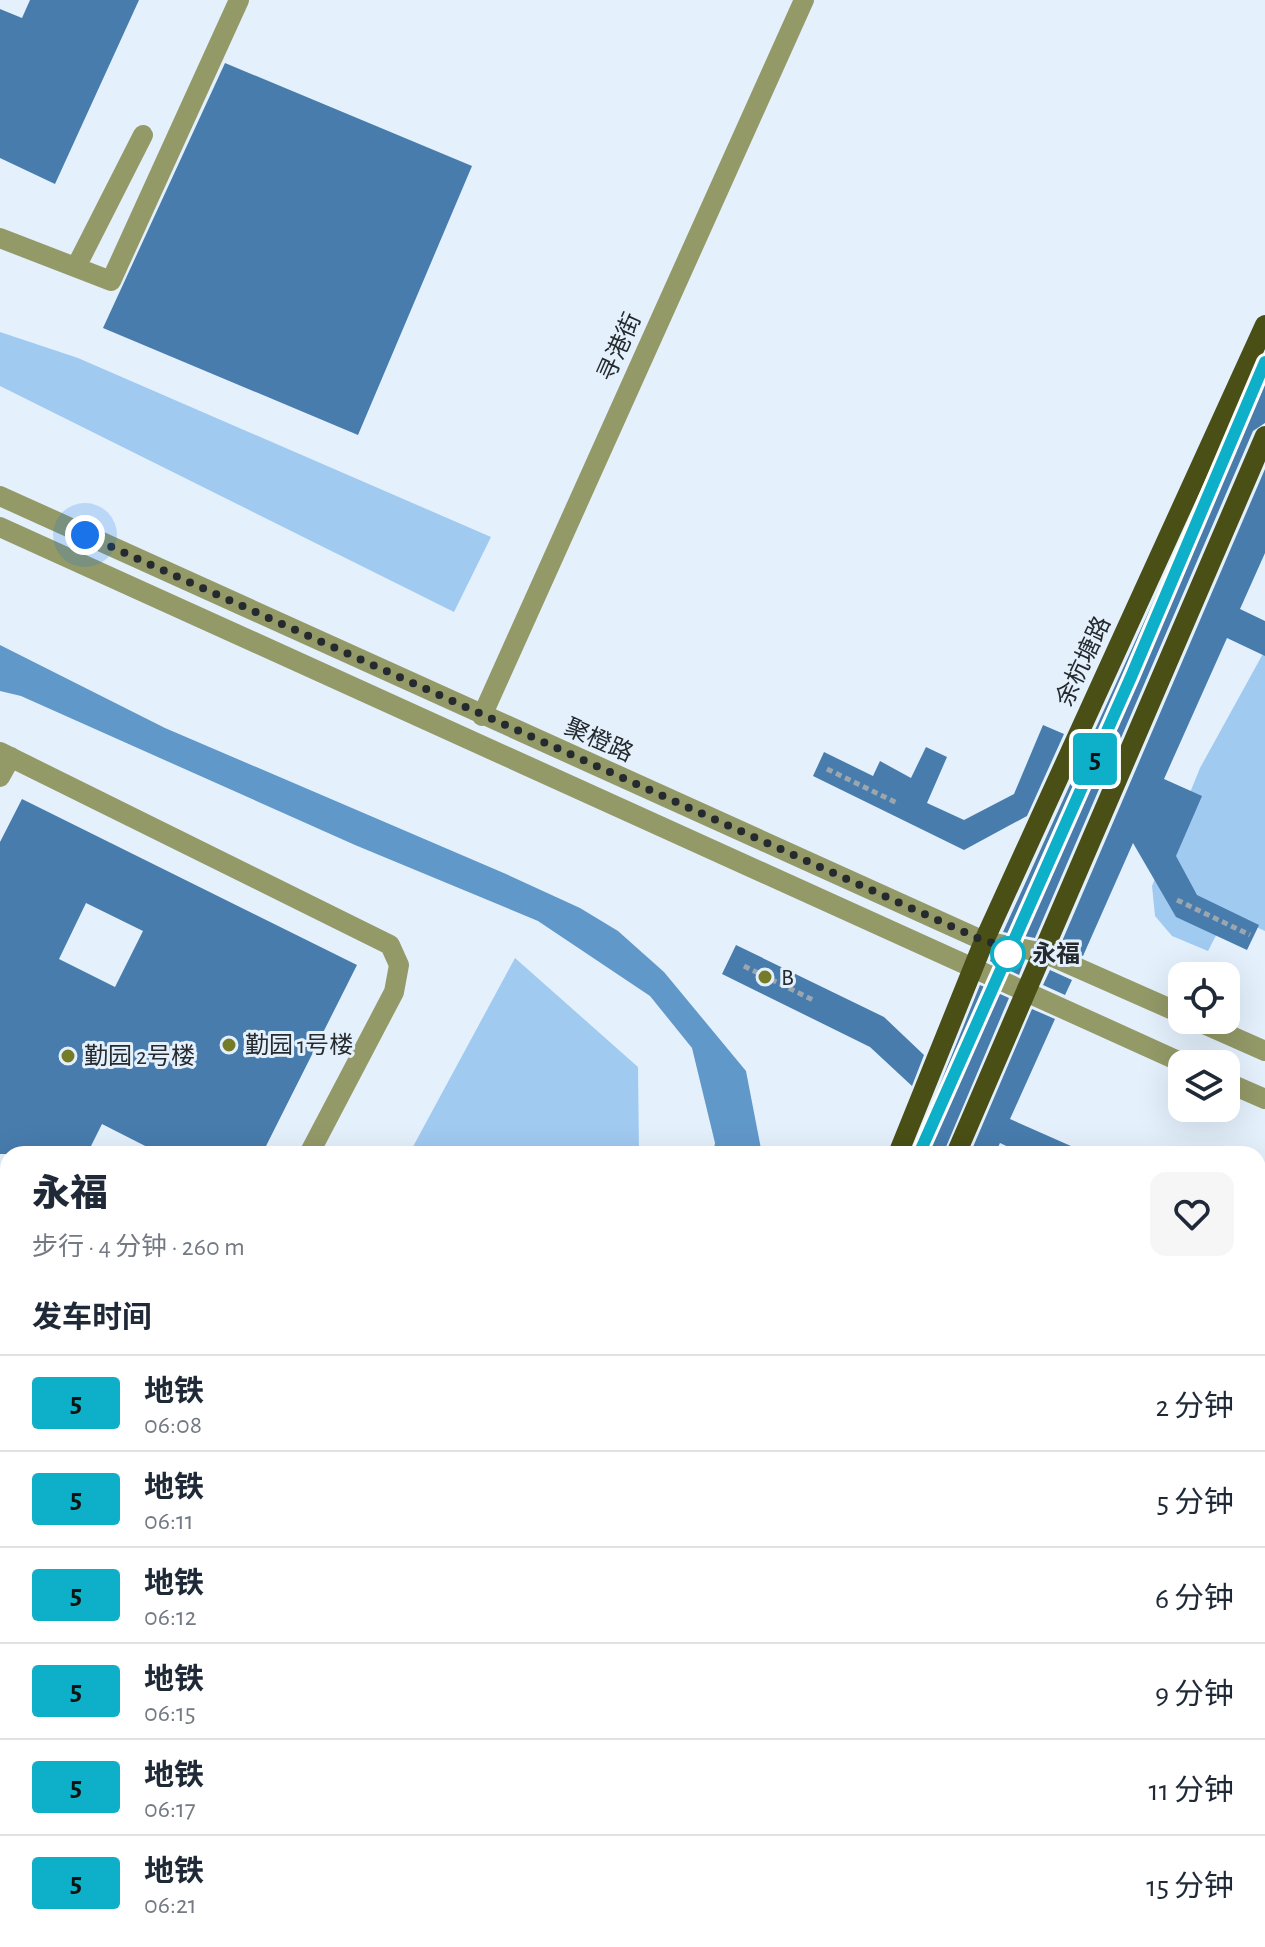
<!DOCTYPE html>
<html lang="zh">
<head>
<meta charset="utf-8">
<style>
  body { margin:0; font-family:"Alegreya Sans","Noto Sans SC",sans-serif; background:#f6f6f7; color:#1f2937; height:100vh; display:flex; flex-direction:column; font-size:30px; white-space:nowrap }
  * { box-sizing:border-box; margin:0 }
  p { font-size:26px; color:#747a83 }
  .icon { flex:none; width:44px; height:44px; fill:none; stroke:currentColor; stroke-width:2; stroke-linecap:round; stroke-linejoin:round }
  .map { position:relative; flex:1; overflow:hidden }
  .drawer { position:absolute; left:0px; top:1146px; width:1266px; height:802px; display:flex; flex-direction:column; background:#fff; border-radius:24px 24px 0 0; box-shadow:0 8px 32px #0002 }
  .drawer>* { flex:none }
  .badge { padding:0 16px; border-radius:6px; font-size:28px; line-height:52px }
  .controls { position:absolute; left:1168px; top:962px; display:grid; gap:16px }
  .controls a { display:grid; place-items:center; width:72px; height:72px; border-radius:16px; background:#fff; box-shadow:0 8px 32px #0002; font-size:40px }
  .you { position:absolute; width:40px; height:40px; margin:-20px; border:6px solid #fff; border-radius:50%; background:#1a73e8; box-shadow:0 0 0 12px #1a73e833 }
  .map>.badge { position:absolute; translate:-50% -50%; box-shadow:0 0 0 4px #fff }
  h2 { padding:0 32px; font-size:30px; line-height:72px }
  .round { display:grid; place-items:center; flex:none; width:84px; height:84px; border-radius:16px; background:#f6f6f7 }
  .headline { display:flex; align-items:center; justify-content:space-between; height:136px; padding:0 32px }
  h1 { font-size:38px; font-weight:800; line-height:60px }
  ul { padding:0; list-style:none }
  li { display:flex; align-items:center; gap:24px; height:96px; padding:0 32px; border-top:2px solid #e0e1e3 }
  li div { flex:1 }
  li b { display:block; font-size:30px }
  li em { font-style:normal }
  li .badge { min-width:88px; font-weight:700; text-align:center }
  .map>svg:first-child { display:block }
  .green { fill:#a1caf1 }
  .water { fill:#6198ca }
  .building { fill:#477cad; fill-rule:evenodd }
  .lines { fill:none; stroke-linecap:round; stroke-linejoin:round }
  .path { stroke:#9ca6af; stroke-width:5; stroke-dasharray:6 4; stroke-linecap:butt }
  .minor { stroke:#939967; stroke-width:20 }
  .major { stroke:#4a4f15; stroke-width:20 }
  .line-casing { stroke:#fff; stroke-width:18 }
  .line { stroke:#0db0c8; stroke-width:12 }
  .walk { stroke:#252a2e; stroke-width:8; stroke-dasharray:0 14.4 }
  .stop-dot { fill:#fff; stroke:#0db0c8; stroke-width:4 }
  .poi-dot { fill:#747c27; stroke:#e4f1fd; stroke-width:3 }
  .labels { text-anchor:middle; stroke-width:6; stroke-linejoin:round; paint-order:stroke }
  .street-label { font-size:24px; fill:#252a2e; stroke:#e4f1fd }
  .stop-label { font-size:24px; font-weight:bold; fill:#252a2e; stroke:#e4f1fd; text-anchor:start }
  .poi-label { font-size:24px; fill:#252a2e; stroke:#e4f1fd; text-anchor:start }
</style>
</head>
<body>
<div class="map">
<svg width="1265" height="1947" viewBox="0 0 1265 1947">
  <rect width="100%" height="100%" fill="#e4f1fd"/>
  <!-- green -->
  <path class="green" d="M0 332 78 358 491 537 454 612 0 386Z
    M1265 650V931L1227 914 1208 951 1172 936 1155 916 1152 886 1200 768Z
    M515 958 638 1067 639 1154H409Z
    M0 1419 8 1423V1659L0 1654Z
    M125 1940H356L353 1947H121Z"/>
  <!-- water -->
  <path class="water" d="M0 645 165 728 506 874 580 908 618 931 664 972 746 1071 762 1154H713L715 1143 692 1048 650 996 538 921 355 845 21 696 0 691Z
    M405 1940H470L467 1947H402Z"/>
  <!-- building -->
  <path class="building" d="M30 0H139L55 184 0 158V9L22 18Z
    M225 63 472 166 358 435 103 328Z
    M1265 356V423L1253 431 1035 938 1003 932Z
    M1265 469V553L1240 609 1265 621V656L1227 638 1164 779 1202 796 1176 856 1197 895 1259 925 1247 950 1176 917 1133 843 1083 956 1060 946Z
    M1043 725 1064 734 1027 816 964 850 813 776 824 752 873 776 880 761 911 778 926 747 947 757 927 803 964 820 1014 794Z
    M22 799 357 965 262 1154H161L102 1124 87 1154H0V842ZM86 903 143 931 115 987 59 959Z
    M736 945 884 1017 924 1055 912 1086 870 1047 722 974Z
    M992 956 1024 962 1019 975 990 961Z
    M1050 970 1072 980 1065 995 1043 985Z
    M980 985 1009 998 943 1154H912Z
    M1032 1009 1055 1019 1010 1119 1089 1154H1023L1000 1143 995 1154H970Z"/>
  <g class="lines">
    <!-- path -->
    <path class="path" d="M827 769 899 804
      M1177 900 1250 935
      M744 966 815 1001"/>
    <!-- minor -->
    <path class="minor" d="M0 238 111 281 239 0
      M76 267 143 135
      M0 496 984 941 1044 953 1182 1014
      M0 527 1185 1064
      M482 716 804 0
      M0 752 390 945 399 965 394 992 309 1154
      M0 777 11 757
      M1195 1020 1265 1051
      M1226 1082 1265 1099
      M0 1299 8 1302
      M1258 1475 1265 1460
      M1258 1836 1265 1839
      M88 1947 91 1940"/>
    <!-- major -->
    <path class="major" d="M898 1154 984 941 1265 325
      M956 1154 1265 436
      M557 1947 561 1940
      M628 1947 630 1940"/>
  </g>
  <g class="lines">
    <defs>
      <path id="line" d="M919 1154 1131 677 1265 362"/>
    </defs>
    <!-- line casing -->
    <use href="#line" class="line-casing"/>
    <!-- line -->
    <use href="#line" class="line"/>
    <!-- walk -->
    <path class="walk" d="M85 535 984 941 1014 947 1008 954"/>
  </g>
  <!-- markers -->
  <circle class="stop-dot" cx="1008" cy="954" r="16"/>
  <g class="poi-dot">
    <circle cx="765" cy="977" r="8"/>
    <circle cx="229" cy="1045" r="8"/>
    <circle cx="68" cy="1056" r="8"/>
  </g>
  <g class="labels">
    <!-- street labels -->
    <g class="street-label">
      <text transform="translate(619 347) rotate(-66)" y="8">寻港街</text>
      <text transform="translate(1083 661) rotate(-65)" y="8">余杭塘路</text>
      <text transform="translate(599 740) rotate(24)" y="8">聚橙路</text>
    </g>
    <!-- stop labels -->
    <g class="stop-label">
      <text x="1032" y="962">永福</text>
    </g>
    <!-- poi labels -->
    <g class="poi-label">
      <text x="781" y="985">B</text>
      <text x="245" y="1053">勤园 1号楼</text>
      <text x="84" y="1064">勤园 2号楼</text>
    </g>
  </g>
</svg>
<div class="controls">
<a><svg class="icon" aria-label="locate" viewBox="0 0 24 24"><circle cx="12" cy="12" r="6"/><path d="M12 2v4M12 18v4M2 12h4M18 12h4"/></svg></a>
<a><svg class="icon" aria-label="layers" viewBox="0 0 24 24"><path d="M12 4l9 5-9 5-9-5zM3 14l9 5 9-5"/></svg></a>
</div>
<div class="you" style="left:85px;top:535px"></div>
<b class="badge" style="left:1095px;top:759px;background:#0db0c8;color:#111">5</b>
<section class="drawer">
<div class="headline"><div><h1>永福</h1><p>步行 · 4 分钟 · 260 m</p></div><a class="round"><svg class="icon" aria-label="heart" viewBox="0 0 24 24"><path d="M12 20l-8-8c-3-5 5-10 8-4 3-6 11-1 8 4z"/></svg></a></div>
<h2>发车时间</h2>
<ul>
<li><span class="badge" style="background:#0db0c8;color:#111">5</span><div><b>地铁</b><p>06:08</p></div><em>2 分钟</em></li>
<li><span class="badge" style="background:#0db0c8;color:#111">5</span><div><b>地铁</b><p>06:11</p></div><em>5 分钟</em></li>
<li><span class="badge" style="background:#0db0c8;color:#111">5</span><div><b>地铁</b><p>06:12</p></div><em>6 分钟</em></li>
<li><span class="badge" style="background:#0db0c8;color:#111">5</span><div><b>地铁</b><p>06:15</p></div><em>9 分钟</em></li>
<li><span class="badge" style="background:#0db0c8;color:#111">5</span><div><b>地铁</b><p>06:17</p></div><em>11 分钟</em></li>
<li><span class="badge" style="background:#0db0c8;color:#111">5</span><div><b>地铁</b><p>06:21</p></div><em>15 分钟</em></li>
</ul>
</section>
</div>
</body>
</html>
